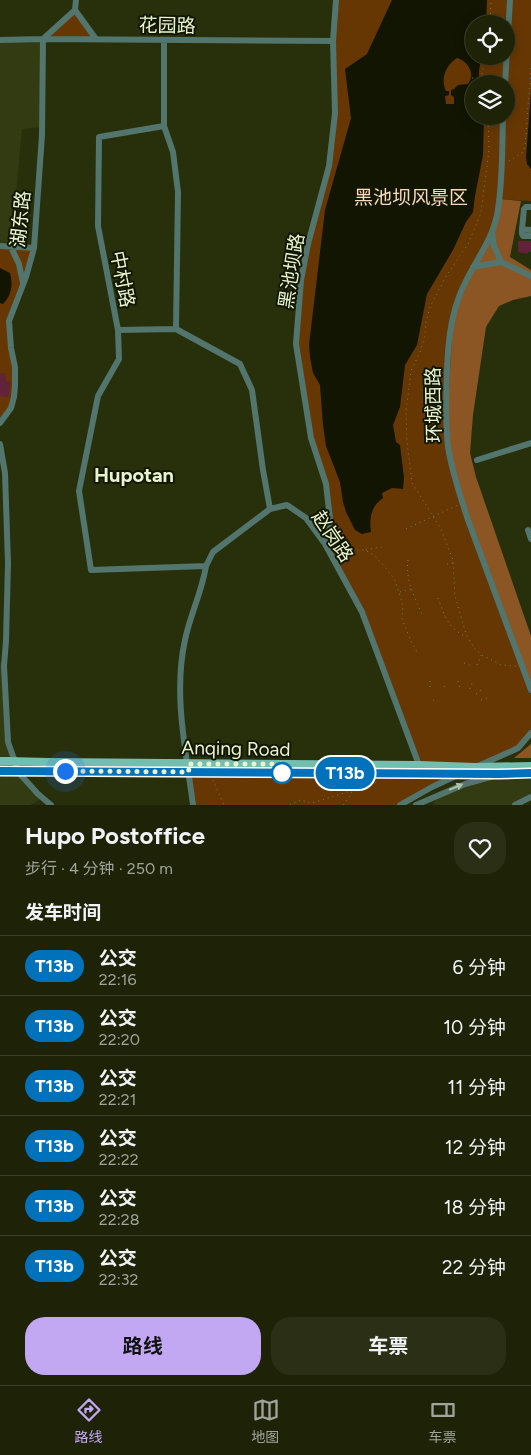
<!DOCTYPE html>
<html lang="zh">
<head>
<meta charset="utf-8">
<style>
  body { margin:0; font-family:Figtree,"Noto Sans SC",sans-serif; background:#2b2f16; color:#f1f3f6; height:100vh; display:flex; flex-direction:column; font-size:19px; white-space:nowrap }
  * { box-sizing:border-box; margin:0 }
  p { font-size:16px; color:#a1a49c }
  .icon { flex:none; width:28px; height:28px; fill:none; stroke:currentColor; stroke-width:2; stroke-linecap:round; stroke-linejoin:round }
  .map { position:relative; height:805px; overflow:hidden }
  .sheet { display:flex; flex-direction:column; background:#1e2308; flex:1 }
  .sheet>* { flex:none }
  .badge { padding:0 10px; border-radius:16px; font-size:18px; line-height:32px }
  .fabs { position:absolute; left:465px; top:15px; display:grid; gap:10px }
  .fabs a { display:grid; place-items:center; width:50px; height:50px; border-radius:50%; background:#1e2308; box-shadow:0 2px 12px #0003,0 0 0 1px #3c4029; font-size:25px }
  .you { position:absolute; width:25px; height:25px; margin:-12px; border:4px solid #fff; border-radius:50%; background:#1a73e8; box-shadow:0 0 0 8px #1a73e833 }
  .map>.badge { position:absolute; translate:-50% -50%; box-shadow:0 0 0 2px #fff }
  h2 { padding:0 25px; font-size:19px; line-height:45px }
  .round { display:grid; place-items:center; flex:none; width:52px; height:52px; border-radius:20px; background:#2b2f16 }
  .headline { display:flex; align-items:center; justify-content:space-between; height:85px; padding:0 25px }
  h1 { font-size:24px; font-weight:700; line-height:38px }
  .cta { display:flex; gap:10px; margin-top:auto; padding:10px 25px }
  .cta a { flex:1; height:58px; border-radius:20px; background:#c2a8f3; color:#111; font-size:20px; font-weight:700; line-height:58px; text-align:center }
  .cta a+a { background:#2b2f16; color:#f1f3f6 }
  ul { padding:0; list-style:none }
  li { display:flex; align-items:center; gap:15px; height:60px; padding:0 25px; border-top:1px solid #3c4029 }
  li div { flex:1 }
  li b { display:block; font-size:19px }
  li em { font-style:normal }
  li .badge { min-width:55px; font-weight:700; text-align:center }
  .tab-bar { display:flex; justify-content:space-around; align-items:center; height:70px; border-top:1px solid #3c4029; background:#1e2308; font-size:14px; color:#a1a49c }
  .tab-bar a { display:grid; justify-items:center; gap:2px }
  .tab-bar .current { color:#c2a8f3 }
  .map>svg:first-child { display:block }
  .built { fill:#333b12 }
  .green { fill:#663702; fill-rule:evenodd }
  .forest { fill:#8b5524 }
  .water { fill:#111502; fill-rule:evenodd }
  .building { fill:#61223a }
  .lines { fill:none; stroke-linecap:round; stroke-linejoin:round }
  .path { stroke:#757e5a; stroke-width:1; stroke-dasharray:1 4; stroke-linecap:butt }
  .minor { stroke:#52756e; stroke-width:6 }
  .major { stroke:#72bfb0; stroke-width:8 }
  .path-bridge { stroke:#757e5a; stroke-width:1; stroke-dasharray:1 4; stroke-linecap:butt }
  .major-bridge { stroke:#72bfb0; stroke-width:8 }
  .oneway { fill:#adc1a9 }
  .line-casing { stroke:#fff; stroke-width:11 }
  .line { stroke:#0072bc; stroke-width:8 }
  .walk { stroke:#e9f3d0; stroke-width:5; stroke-dasharray:0 9 }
  .stop-dot { fill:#fff; stroke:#0072bc; stroke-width:2.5 }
  .labels { text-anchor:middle; stroke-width:4; stroke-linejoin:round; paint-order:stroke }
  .street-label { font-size:19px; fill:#e9f3d0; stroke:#111700 }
  .park-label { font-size:19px; fill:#fad9bf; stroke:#111700 }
  .neighbourhood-label { font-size:20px; font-weight:bold; fill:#e9f3d0; stroke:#111700 }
</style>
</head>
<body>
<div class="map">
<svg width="531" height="805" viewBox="0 0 531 805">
  <rect width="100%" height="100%" fill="#282f0b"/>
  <!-- built -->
  <path class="built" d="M43 39 42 127 22 129 11 247 0 246V40Z
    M0 662 4 666 8 742 15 761H0Z
    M0 771 19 773 43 798 30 805H0Z
    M531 773V797L515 805H433L438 795 498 774Z"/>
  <!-- green -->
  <path class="green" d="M336 0H531V201L499 199 446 398 531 690V733L518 748 475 767 419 765 362 612 325 544 330 519 326 484 311 438 296 344 301 280 329 166 335 113ZM474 24H506V56H474ZM474 84H506V116H474Z
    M75 10 96 39H43Z
    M0 246 34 248 9 321 14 397 0 423Z
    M189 772 460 774 400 805H193Z"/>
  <!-- forest -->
  <path class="forest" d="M499 199 521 201 510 257 531 270V296L513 300 499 306 486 327 473 415 470 453 476 477 531 636V690L454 476 447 429 453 316 486 244Z
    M531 744V758H514Z"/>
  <!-- water -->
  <path class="water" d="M392 0H487L486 24H474V56H482L479 70V84H474V116H484L483 155 475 196 473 212 466 222 453 250 427 294 417 345 405 365 400 407 393 425 396 442 400 445 404 478 403 489 392 488 382 493 383 498C371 506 369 518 371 532L362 534 355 530 346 512 343 502 340 482 326 446 323 425 320 385 313 373 310 357 309 345 325 210 351 118 345 69 367 54ZM457 58C468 61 476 74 468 84L458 85 454 89 451 90V95L454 97V104H446L445 96 449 95V91H446C440 79 446 65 457 58Z
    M531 92V169L527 164 526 157Z
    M0 268 10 273C13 284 12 295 3 304L0 303Z"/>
  <!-- building -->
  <path class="building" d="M518 241H531V252H528V254L518 252Z
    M5 373 6 381H10L9 397 0 396V374Z"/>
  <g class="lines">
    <!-- path -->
    <path class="path" d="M490 24 491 0
      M472 78H481
      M482 84 481 78 486 56
      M488 116 489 150 481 213 468 244 445 278 430 307 426 321 425 335 420 352 411 371 406 411 407 442 412 483 441 529 453 560 455 596 466 634 474 648 482 655 501 665 516 666
      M509 161 522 153 525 147 531 67
      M366 550 381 547 385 549
      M339 557 355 550H365L375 556 385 567 395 580 403 605 402 619 411 641 418 654
      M408 560C405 580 415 597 422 615
      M447 564 453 563
      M400 592 412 589
      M438 598C444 614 448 629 465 636
      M464 663 472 666
      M477 665 481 655
      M458 681 460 688
      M444 686 447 690
      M430 687V679
      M470 689 472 683
      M476 694 481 690
      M433 700 438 702
      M481 700 487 698
      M213 780 224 805
      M290 805 300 800 312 803 357 789 380 781
      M343 805 350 796 352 791"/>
    <!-- minor -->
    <path class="minor" d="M75 10 76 0
      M0 40 43 39 333 41
      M164 40V126L99 137 98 226 118 330 119 359 98 396 79 491 91 570 206 566 213 552 270 509 287 505 306 518 325 544 362 612 419 765
      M505 84 510 0
      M503 116C502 147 503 184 497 215 491 245 469 268 459 297 450 321 448 345 447 371 446 396 445 422 448 447 452 472 460 496 468 520L531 690
      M164 126 173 152 178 192 176 329 240 364 252 390 263 470 270 509
      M522 229 524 209 526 207H531
      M531 230 522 229V234L523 236H531
      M492 232 494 246 501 262
      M0 246 34 248
      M11 247 19 264 23 283
      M501 262 531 276
      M473 267 501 262
      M118 330 176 329
      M0 423 11 408 14 397 15 386V367L11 348 9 321 26 277 34 248 42 135 43 39 75 10 96 39
      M0 444 5 473 8 563 6 641 4 666 8 742 19 773 38 794 51 805
      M477 460 531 443
      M528 530 531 539
      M325 544 330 519 326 484 311 438 296 344 301 280 308 244 329 166 335 113 333 41 336 0
      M478 766 514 750 518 748 531 733
      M193 805C186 751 173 694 185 640 190 615 202 592 206 566
      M400 805 432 787 460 774
      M416 805 465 784 494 776
      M515 805 531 797"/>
    <!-- major -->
    <path class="major" d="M0 761H8
      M48 762 419 765 475 767 531 766
      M48 771 498 774 531 773"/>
    <!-- path-bridge -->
    <path class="path-bridge" d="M406 529 460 504"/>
    <!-- major-bridge -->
    <path class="major-bridge" d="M8 761 48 762
      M8 771H48"/>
  </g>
  <!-- one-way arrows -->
  <defs><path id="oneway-solid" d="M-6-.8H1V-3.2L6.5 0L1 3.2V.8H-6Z" transform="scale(1.25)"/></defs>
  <use class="oneway" href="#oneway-solid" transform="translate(456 787) rotate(-23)"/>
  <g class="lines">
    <defs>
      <path id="line" d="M0 771 498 774 531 773"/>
    </defs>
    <!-- line casing -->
    <use href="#line" class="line-casing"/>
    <!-- line -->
    <use href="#line" class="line"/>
    <!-- walk -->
    <path class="walk" d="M65 771 189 772 188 764H287L282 773"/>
  </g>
  <!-- markers -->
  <circle class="stop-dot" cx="282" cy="773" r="10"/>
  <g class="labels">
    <!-- street labels -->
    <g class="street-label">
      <text transform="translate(167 25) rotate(1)" y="7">花园路</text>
      <text transform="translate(20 219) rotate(-84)" y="7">湖东路</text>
      <text transform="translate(291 271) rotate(-81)" y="7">黑池坝路</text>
      <text transform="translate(123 279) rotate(79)" y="7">中村路</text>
      <text transform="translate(433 405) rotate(-91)" y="7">环城西路</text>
      <text transform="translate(333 536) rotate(56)" y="7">赵岗路</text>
      <text transform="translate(236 748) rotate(1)" y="7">Anqing Road</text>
    </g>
    <!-- park labels -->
    <g class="park-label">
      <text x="411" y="204">黑池坝风景区</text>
    </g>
    <!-- neighbourhood labels -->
    <g class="neighbourhood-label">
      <text x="134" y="482">Hupotan</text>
    </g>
  </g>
</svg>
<div class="fabs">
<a><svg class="icon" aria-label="locate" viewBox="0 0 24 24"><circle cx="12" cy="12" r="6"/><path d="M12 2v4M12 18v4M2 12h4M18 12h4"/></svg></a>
<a><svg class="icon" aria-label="layers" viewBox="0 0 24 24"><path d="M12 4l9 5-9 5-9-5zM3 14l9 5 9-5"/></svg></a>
</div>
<div class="you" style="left:65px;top:771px"></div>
<b class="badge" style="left:345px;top:773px;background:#0072bc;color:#fff">T13b</b>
</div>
<section class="sheet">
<div class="headline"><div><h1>Hupo Postoffice</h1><p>步行 · 4 分钟 · 250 m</p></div><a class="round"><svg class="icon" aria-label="heart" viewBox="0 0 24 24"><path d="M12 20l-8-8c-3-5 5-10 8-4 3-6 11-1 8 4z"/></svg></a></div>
<h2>发车时间</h2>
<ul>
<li><span class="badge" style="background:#0072bc;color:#fff">T13b</span><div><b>公交</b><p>22:16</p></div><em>6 分钟</em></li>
<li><span class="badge" style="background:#0072bc;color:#fff">T13b</span><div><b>公交</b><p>22:20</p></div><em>10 分钟</em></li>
<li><span class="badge" style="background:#0072bc;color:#fff">T13b</span><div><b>公交</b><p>22:21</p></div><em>11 分钟</em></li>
<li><span class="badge" style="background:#0072bc;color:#fff">T13b</span><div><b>公交</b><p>22:22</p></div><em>12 分钟</em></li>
<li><span class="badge" style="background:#0072bc;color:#fff">T13b</span><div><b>公交</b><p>22:28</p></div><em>18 分钟</em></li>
<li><span class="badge" style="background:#0072bc;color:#fff">T13b</span><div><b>公交</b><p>22:32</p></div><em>22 分钟</em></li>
</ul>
<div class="cta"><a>路线</a><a>车票</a></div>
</section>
<nav class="tab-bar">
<a class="current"><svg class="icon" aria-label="directions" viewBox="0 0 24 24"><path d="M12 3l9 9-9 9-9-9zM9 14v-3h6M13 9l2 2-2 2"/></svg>路线</a>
<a><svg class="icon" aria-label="map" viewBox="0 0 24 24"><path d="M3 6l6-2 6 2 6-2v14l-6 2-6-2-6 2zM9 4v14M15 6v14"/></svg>地图</a>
<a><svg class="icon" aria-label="tickets" viewBox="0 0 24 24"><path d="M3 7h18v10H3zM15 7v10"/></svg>车票</a>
</nav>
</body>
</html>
